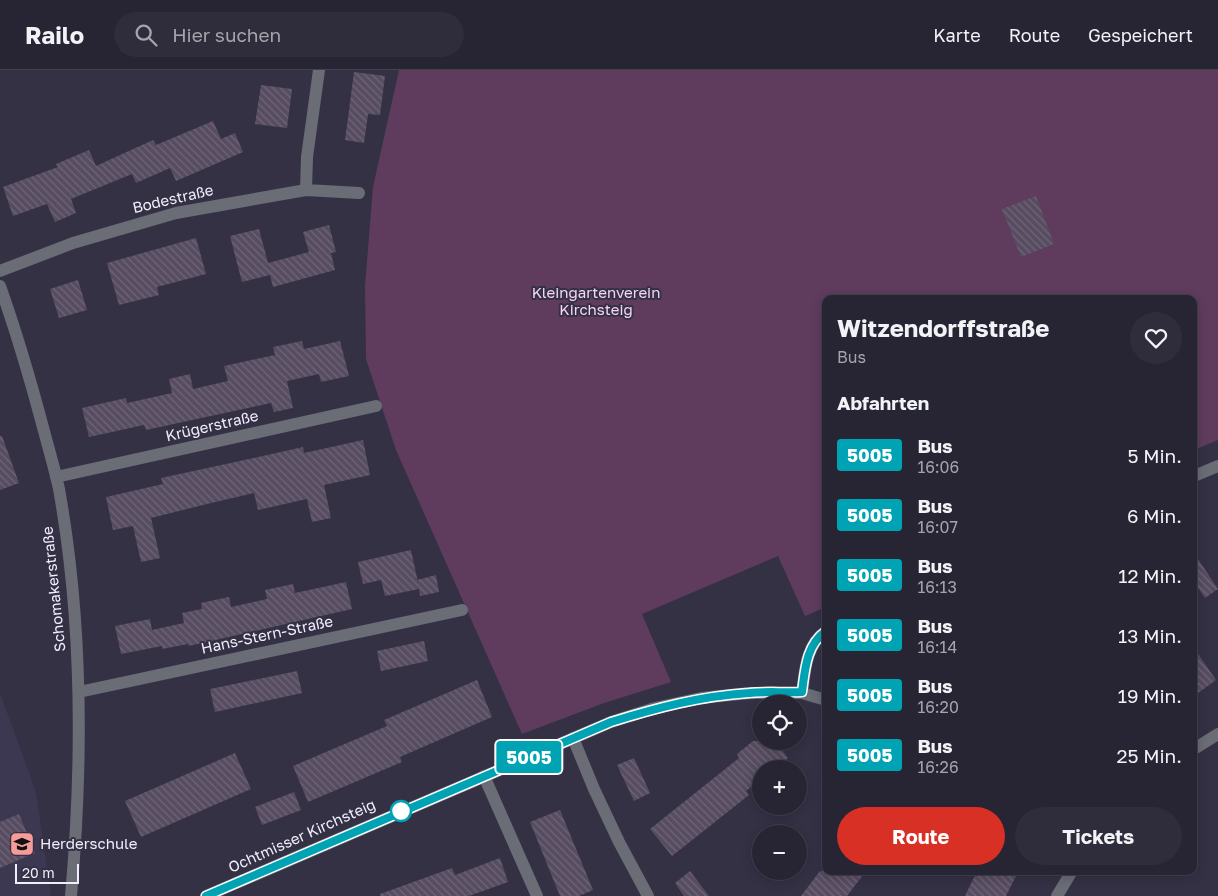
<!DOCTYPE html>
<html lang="de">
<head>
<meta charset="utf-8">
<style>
  body { margin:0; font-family:"Golos Text",sans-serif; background:#2f2d3c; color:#f1f3f6; height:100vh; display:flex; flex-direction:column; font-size:19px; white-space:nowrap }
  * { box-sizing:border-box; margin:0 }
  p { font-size:16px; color:#a4a5ac }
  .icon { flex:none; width:28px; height:28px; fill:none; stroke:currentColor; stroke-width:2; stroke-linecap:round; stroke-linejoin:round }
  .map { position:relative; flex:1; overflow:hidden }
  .drawer { position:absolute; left:822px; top:225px; width:375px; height:580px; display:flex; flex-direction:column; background:#272534; border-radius:10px; box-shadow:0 2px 12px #0003,0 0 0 1px #43424f }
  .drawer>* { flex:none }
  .badge { padding:0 10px; border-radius:4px; font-size:18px; line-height:32px }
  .tools { position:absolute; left:752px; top:625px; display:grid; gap:10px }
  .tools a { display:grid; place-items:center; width:55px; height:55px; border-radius:50%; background:#272534; box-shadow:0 2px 12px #0003,0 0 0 1px #43424f; font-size:25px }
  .scale { position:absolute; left:15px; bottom:12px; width:64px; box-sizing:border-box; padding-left:5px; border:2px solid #f0eefb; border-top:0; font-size:14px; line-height:18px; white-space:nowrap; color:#f0eefb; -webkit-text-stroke:4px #343145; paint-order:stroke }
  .map>.badge { position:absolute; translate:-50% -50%; box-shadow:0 0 0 2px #fff }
  h2 { padding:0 15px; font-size:19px; line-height:45px }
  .round { display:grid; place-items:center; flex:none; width:52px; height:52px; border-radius:26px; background:#2f2d3c }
  .head { display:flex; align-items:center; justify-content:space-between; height:85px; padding:0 15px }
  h1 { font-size:24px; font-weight:700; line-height:38px }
  .cta { display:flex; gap:10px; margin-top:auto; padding:10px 15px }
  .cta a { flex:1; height:58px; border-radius:30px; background:#d93025; color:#fff; font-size:20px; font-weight:700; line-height:58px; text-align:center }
  .cta a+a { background:#2f2d3c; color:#f1f3f6 }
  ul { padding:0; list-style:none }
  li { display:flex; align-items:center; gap:15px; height:60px; padding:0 15px }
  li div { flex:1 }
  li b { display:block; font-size:19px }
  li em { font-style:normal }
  li .badge { min-width:55px; font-weight:700; text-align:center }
  header { display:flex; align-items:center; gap:30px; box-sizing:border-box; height:70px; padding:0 25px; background:#272534; border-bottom:1px solid #43424f }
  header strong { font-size:24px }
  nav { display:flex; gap:28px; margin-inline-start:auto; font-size:18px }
  .search { width:350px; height:45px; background:#2f2d3c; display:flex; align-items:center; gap:12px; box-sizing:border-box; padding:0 18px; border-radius:28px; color:#a4a5ac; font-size:19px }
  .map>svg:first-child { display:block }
  .built { fill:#3c3852 }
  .green { fill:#5f3c5e }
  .building { fill:url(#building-back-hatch) }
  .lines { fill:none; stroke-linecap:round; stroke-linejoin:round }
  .lane { stroke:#6a6c76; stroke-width:12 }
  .street { stroke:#6a6c76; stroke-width:12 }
  .line-casing { stroke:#fff; stroke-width:11 }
  .line { stroke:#00a3b4; stroke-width:8 }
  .stop-dot { fill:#fff; stroke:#00a3b4; stroke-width:2.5 }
  .labels { text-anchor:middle; stroke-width:4; stroke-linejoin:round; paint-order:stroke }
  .street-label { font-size:15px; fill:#f0eefb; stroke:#343145 }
  .park-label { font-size:15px; fill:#f7d4f5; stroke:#343145 }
  .poi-label { font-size:15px; fill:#f0eefb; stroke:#343145; text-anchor:start }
</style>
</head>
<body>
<header>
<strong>Railo</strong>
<div class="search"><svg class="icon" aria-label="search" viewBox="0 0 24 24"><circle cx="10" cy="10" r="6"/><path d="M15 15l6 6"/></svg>Hier suchen</div>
<nav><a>Karte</a><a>Route</a><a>Gespeichert</a></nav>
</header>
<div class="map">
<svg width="1218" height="826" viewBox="0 0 1218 826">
  <defs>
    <pattern id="building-back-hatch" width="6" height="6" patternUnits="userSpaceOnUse" patternTransform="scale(1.25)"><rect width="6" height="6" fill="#574c60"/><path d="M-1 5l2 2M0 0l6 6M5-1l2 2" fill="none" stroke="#6f6678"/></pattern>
  </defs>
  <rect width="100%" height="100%" fill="#343145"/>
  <!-- built -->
  <path class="built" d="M0 623 36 722 51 826H0Z"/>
  <!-- green -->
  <path class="green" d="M399 0H1218V370L1194 380V229H826V537L805 546 778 486 642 544 671 612 604 633 522 664 396 380 366 289 365 216 373 117Z"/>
  <!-- building -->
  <path class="building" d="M354 2 385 6 380 45 368 44 364 73 345 70Z
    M261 15 292 19 287 58 255 54Z
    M213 51 221 69 235 63 243 82 176 111 170 98 136 113 132 104 71 129 76 143 55 152 47 134 13 146 3 117 58 97 56 94 89 80 96 96 153 70 156 75Z
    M1036 126 1054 174 1021 187 1002 139Z
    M329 155 336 182 331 183 335 200 273 217 270 205 242 212 230 166 259 159 268 193 309 182 303 162Z
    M196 168 206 204 157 217 159 225 119 235 107 193Z
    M78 210 87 240 59 248 50 219Z
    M302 271 304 279 340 271 349 306 321 312 319 304 287 311 293 338 274 342 271 333 146 360 144 355 89 367 82 338 126 328 127 333 172 323 169 309 190 304 193 319 228 311 224 296 275 285 273 277Z
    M0 366H2L19 413 0 420Z
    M363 370 370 405 324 415 331 448 312 452 307 429 258 440 254 423 207 434 151 448 160 488 141 492 133 456 113 460 106 427 163 414 161 408 263 386 303 377 304 383Z
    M411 480 419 517 417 510 436 505 439 522 420 526 419 519 385 526 381 510 363 514 358 492Z
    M1194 483 1218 519 1205 528 1194 512Z
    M346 512 352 539 189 576 188 574 162 579V576L121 584 115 556 150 549 152 560 184 553 182 543 202 539 201 533 229 527 231 537 267 529 265 520 293 514 295 523Z
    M424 571 428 591 381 601 377 581Z
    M1194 578 1216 610 1194 626Z
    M297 601 302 623 215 642 210 619Z
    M477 610 492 647 400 687 402 692 308 732 293 696 387 656 384 650Z
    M753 671H775L788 688 774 699H761V709L746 721 749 725 672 786 650 759 739 688 737 684Z
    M235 683 251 719 141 767 125 731Z
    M634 688 650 723 634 731 617 695Z
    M294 722 301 740 262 755 255 737Z
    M560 740 593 820 579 826H560L530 752Z
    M19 744 35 783 0 798V752Z
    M500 788 508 812 469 826H380V824L452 798 455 805Z
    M690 801 709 826H684L675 813Z
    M820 801H866L847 826H801Z
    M977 801H1006L1016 806 1006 826H965Z"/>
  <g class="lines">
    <!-- lane -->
    <path class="lane" d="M573 668 594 719 619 772 648 826"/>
    <!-- street -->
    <path class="street" d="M306 120 307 87 319 0
      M0 201 73 173 176 143 306 120 359 123
      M0 216C17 264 31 312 44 361 49 380 55 400 59 419 83 553 83 691 71 826
      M1194 406 1218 396
      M56 407 376 336
      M79 622 462 540
      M802 623C805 600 806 575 826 561
      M1194 679 1218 664
      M484 706 537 826
      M206 826 611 652 655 638 701 628 750 623H802L826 630
      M1057 826 1072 801"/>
  </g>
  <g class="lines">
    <defs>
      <path id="line" d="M206 826 611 652C656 638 701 626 749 623 767 621 785 623 802 622 805 600 806 575 826 561"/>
    </defs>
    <!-- line casing -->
    <use href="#line" class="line-casing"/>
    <!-- line -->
    <use href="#line" class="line"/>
  </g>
  <!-- icons -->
  <defs>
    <symbol id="school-square" viewBox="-11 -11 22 22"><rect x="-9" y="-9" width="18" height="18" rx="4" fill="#f59b98" stroke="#343145"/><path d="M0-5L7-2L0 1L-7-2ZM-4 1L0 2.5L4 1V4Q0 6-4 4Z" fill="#111"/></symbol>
  </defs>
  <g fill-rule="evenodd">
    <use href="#school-square" x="8" y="760" width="28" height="28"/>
  </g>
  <!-- markers -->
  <circle class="stop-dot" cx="401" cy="741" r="10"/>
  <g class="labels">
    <!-- street labels -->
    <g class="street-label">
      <text transform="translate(173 129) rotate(-13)" y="5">Bodestraße</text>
      <text transform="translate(212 356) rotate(-13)" y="5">Krügerstraße</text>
      <text transform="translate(54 519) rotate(-96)" y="5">Schomakerstraße</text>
      <text transform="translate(267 565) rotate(-12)" y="5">Hans-Stern-Straße</text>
      <text transform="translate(302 766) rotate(-24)" y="5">Ochtmisser Kirchsteig</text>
    </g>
    <!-- park labels -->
    <g class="park-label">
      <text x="596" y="228">Kleingartenverein<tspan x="596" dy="17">Kirchsteig</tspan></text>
    </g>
    <!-- poi labels -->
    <g class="poi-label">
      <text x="40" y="779">Herderschule</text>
    </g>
  </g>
</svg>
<div class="tools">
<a><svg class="icon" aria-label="locate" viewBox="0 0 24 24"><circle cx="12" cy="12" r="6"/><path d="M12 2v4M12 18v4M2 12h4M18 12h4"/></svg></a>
<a>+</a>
<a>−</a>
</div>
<div class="scale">20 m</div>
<b class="badge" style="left:529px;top:687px;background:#00a3b4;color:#fff">5005</b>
<section class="drawer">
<div class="head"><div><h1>Witzendorffstraße</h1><p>Bus</p></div><a class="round"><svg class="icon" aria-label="heart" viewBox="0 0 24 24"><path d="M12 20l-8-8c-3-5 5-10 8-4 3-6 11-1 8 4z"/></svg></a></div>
<h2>Abfahrten</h2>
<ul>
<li><span class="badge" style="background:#00a3b4;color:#fff">5005</span><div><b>Bus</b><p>16:06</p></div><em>5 Min.</em></li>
<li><span class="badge" style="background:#00a3b4;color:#fff">5005</span><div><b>Bus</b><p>16:07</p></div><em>6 Min.</em></li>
<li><span class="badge" style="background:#00a3b4;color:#fff">5005</span><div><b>Bus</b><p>16:13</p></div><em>12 Min.</em></li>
<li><span class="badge" style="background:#00a3b4;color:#fff">5005</span><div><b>Bus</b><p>16:14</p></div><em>13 Min.</em></li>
<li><span class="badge" style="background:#00a3b4;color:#fff">5005</span><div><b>Bus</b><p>16:20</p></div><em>19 Min.</em></li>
<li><span class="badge" style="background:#00a3b4;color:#fff">5005</span><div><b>Bus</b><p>16:26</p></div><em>25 Min.</em></li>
</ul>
<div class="cta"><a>Route</a><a>Tickets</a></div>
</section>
</div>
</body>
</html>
